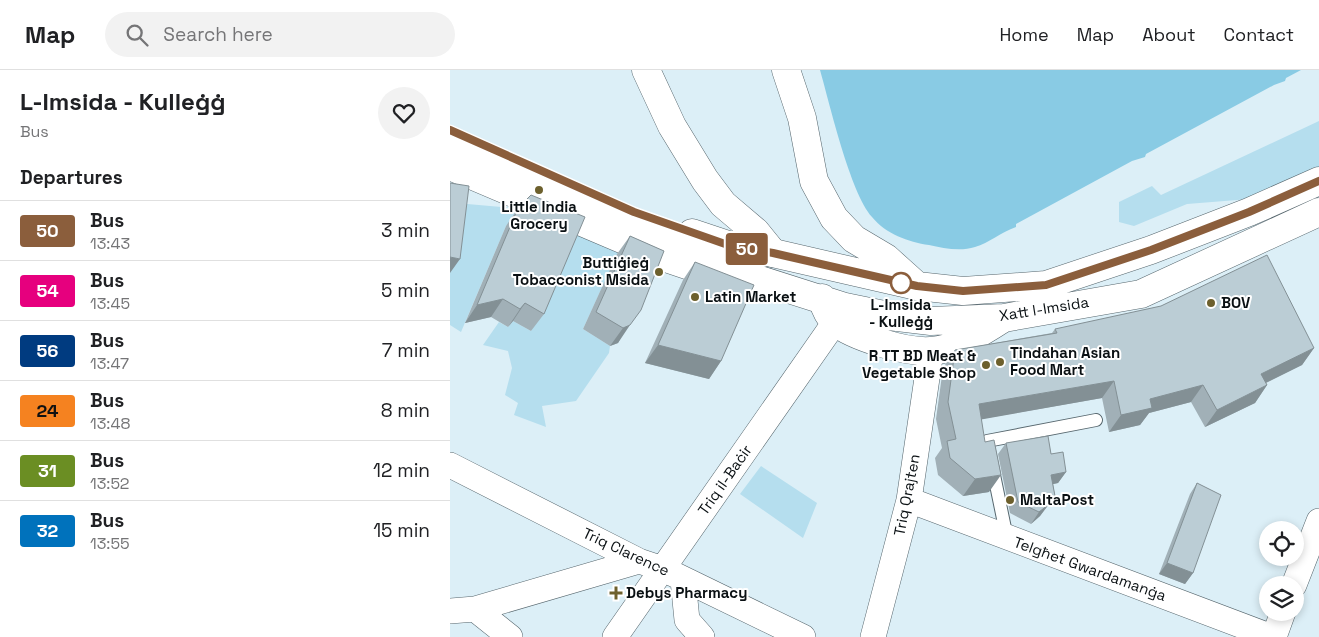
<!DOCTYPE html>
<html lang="en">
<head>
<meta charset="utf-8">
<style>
  body { margin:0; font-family:"Space Grotesk",sans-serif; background:#f2f2f2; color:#202124; height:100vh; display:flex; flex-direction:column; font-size:19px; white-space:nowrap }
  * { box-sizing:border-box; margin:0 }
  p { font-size:16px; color:#757577 }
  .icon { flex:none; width:28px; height:28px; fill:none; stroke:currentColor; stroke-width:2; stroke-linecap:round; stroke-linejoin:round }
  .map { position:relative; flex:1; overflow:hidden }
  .details { display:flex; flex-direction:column; background:#fff; width:450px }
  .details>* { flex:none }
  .badge { padding:0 10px; border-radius:4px; font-size:18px; line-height:32px }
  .tools { position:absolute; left:809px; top:451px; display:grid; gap:10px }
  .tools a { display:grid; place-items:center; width:45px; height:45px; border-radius:50%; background:#fff; box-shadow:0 2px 8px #0003; font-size:25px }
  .map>.badge { position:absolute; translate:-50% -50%; box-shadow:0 0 0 2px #fff }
  h2 { padding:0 20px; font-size:19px; line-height:45px }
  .round { display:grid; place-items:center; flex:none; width:52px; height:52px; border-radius:26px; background:#f2f2f2 }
  .headline { display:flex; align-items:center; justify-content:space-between; height:85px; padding:0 20px }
  h1 { font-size:24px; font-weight:700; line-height:38px }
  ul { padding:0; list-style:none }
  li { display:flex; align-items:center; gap:15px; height:60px; padding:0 20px; border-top:1px solid #e0e0e0 }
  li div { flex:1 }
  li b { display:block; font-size:19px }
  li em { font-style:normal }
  li .badge { min-width:55px; font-weight:700; text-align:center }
  header { display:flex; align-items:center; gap:30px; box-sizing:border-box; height:70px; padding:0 25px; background:#fff; border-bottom:1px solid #e0e0e0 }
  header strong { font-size:24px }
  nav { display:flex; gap:28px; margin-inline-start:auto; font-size:18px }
  .search { width:350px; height:45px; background:#f2f2f2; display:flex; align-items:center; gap:12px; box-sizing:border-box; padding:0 18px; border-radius:28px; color:#757577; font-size:19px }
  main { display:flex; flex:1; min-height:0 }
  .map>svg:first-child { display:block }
  .green { fill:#b5deee }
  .water { fill:#89cbe4 }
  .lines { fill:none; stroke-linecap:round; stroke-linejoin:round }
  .lane-casing { stroke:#57676e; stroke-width:14 }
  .street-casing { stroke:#57676e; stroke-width:26 }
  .primary-casing { stroke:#57676e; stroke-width:29 }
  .highway-casing { stroke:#57676e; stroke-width:29 }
  .lane { stroke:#fff; stroke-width:12 }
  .street { stroke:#fff; stroke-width:25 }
  .primary { stroke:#fff; stroke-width:28 }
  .highway { stroke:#fff; stroke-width:28 }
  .wall { fill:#a1b0b7 }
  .shaded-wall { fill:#839095 }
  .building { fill:#bbcdd5; stroke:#839095 }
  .line-casing { stroke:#fff; stroke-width:11 }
  .line { stroke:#8b5e3c; stroke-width:8 }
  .poi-dot { fill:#6d602d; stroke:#fff; stroke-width:2 }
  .stop-dot { fill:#fff; stroke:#8b5e3c; stroke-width:2.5 }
  .labels { text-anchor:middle; stroke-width:4; stroke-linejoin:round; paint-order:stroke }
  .poi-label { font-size:15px; font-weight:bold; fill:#0a1013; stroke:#fff; text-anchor:start }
  .stop-label { font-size:15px; font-weight:bold; fill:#0a1013; stroke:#fff }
  .street-label { font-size:15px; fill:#0a1013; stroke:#fff }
</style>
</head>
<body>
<header>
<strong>Map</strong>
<div class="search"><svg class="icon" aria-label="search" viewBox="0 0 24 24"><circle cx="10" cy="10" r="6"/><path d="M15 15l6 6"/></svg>Search here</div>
<nav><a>Home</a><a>Map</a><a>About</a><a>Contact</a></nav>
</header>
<main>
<section class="details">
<div class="headline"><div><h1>L-Imsida - Kulleġġ</h1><p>Bus</p></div><a class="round"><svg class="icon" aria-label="heart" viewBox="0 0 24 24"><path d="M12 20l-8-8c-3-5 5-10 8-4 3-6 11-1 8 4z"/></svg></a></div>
<h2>Departures</h2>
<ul>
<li><span class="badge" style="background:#8b5e3c;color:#fff">50</span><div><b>Bus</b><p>13:43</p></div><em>3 min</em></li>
<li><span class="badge" style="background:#e6007e;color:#fff">54</span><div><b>Bus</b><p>13:45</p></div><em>5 min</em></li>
<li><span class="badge" style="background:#003b80;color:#fff">56</span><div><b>Bus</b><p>13:47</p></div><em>7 min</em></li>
<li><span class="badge" style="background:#f58220;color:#111">24</span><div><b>Bus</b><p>13:48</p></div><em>8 min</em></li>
<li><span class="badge" style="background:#6b8e23;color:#fff">31</span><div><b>Bus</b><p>13:52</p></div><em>12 min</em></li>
<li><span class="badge" style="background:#0072bc;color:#fff">32</span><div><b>Bus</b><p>13:55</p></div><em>15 min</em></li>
</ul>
</section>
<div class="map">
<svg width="869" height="567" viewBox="0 0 869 567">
  <rect width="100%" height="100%" fill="#dceff7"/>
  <!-- green -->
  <path class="green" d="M869 51V103L812 128 737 134 684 156 669 152V132L702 116 711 125Z
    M6 133 73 139 56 156 11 262 0 255V188Z
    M124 161 169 180 133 259 160 276 159 283 126 331 92 336 96 357 64 345 68 333 55 325 62 298 58 281 33 275 49 252 58 257 63 251 81 261Z
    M311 396 367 433 353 468 290 424Z"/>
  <!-- water -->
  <path class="water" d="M370 0H851L836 8 835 11 824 15 696 84 695 87 682 91 566 154V157C551 162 539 173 525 177 510 182 493 178 479 175 458 172 436 164 422 147 400 122 380 35 370 0Z"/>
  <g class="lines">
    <defs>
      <path id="lane" d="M557 468 537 371 646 350"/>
      <path id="street" d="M0 395 189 491 213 499 353 567
        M459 430 822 567
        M233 510 237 550 252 567
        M844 515 869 451
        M25 539 60 567
        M0 541 25 539 189 491
        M165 567 385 252
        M423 567 459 430 481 281
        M824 567 833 542"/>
      <path id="primary" d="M196 0 222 56 255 110 273 134 306 162 323 183
        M0 96 219 189 278 209"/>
      <path id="highway" d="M336 0 352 48 364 111 384 148 404 169 436 188 466 215
        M0 77 307 209 395 237 439 246 481 251 554 248 691 224 869 142
        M242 163 278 175 323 183 467 216 513 221 596 215 701 180 799 142 869 111
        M372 228C374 235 378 246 384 251 403 267 457 283 481 281 508 279 532 261 554 248"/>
    </defs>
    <!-- lane casing -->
    <use href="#lane" class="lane-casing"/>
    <!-- street casing -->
    <use href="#street" class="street-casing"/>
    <!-- primary casing -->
    <use href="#primary" class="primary-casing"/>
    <!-- highway casing -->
    <use href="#highway" class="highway-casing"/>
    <!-- lane -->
    <use href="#lane" class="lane"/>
    <!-- street -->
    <use href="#street" class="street"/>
    <!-- primary -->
    <use href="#primary" class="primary"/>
    <!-- highway -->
    <use href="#highway" class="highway"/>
  </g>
  <!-- wall -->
  <path class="wall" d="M68 138 94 244 81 261 63 251 58 257 41 247 15 253 56 156Z
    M180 166 214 181 168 273 160 276 133 259 167 184Z
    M245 192 271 291 259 309 195 293 233 210Z
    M605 259 864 278 852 295 816 313 817 315 805 333 755 357 741 332 699 343 690 355 659 362 652 328 531 349 539 422 513 426 488 405 485 388 492 378 486 349 493 298 505 280 602 263Z
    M556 373 601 384 616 402 608 413 603 414 605 426 590 446 581 454 560 443 548 384Z
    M747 413 743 503 735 514 709 504 740 424Z"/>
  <!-- shaded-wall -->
  <path class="shaded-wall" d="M0 187 10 189 0 203Z
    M53 229 41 247 15 253 27 235Z
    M75 233 63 251 58 257 70 239Z
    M180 255 168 273 160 276 173 258Z
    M208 275 271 291 259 309 195 293Z
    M864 278 852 295 799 321 811 304Z
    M664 311 652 328 517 352 529 334Z
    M753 315 741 332 699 343 690 355 659 362 671 345 700 329Z
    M817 315 805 333 755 357 767 340Z
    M616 402 608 413 594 416 601 405Z
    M551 405 539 422 513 426 525 409Z
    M605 426 590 446 581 454 589 442 597 428Z
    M717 493 743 503 735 514 709 504Z"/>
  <!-- building -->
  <path class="building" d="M0 113 19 116 10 189 0 187Z
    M81 125 135 147 94 244 75 233 70 239 53 229 27 235 68 138Z
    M180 166 214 181 191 240 180 255 173 258 146 242Z
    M817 185 864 278 811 304 817 315 767 340 753 315 700 329 702 338 671 345 664 311 529 334 535 372 544 370 551 405 525 409 500 388 497 371 506 369 498 332 505 280 607 263 605 259 711 236Z
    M245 192 304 215 271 291 208 275Z
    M598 366 601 384 613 382 616 402 601 405 605 426 597 428 598 435 589 442 568 432 556 373Z
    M747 413 771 425 743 503 717 493Z"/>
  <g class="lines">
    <defs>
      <path id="line" d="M0 60 184 142 278 175 323 183 467 216 513 221 596 215 701 180 799 142 869 111"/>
    </defs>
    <!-- line casing -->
    <use href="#line" class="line-casing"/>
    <!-- line -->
    <use href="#line" class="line"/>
  </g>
  <!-- markers -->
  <g class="poi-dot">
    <circle cx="89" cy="120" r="5"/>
    <circle cx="209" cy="202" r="5"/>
    <circle cx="245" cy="227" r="5"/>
    <circle cx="761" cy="233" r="5"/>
    <circle cx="550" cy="292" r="5"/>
    <circle cx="536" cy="295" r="5"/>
    <circle cx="560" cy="430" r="5"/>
    <path d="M163.5 515.5h5v5h5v5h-5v5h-5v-5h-5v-5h5z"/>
  </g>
  <circle class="stop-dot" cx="451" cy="213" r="10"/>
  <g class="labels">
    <!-- poi labels -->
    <g class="poi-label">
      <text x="89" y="142" text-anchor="middle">Little India<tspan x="89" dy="17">Grocery</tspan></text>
      <text x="199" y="198" text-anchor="end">Buttiġieġ<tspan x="199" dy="17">Tobacconist Msida</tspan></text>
      <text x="255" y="232">Latin Market</text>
      <text x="771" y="238">BOV</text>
      <text x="560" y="288">Tindahan Asian<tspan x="560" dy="17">Food Mart</tspan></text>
      <text x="526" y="291" text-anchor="end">R TT BD Meat &amp;<tspan x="526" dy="17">Vegetable Shop</tspan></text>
      <text x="570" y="435">MaltaPost</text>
      <text x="176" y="528">Debys Pharmacy</text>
    </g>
    <!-- stop labels -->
    <g class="stop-label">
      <text x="451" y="240">L-Imsida<tspan x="451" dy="17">- Kulleġġ</tspan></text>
    </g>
    <!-- street labels -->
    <g class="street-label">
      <text transform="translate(594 239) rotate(-9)" y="5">Xatt l-Imsida</text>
      <text transform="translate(275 410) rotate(-55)" y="5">Triq il-Baċir</text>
      <text transform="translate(457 425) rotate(-79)" y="5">Triq Qrajten</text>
      <text transform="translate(176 482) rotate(25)" y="5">Triq Clarence</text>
      <text transform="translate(640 499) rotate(20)" y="5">Telgħet Gwardamanġa</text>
    </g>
  </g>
</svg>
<div class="tools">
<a><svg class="icon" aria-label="locate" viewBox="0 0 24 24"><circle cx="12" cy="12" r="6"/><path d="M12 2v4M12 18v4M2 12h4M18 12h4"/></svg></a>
<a><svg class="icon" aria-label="layers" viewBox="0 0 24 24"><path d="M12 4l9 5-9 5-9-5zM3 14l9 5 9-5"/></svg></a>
</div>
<b class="badge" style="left:297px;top:179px;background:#8b5e3c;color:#fff">50</b>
</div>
</main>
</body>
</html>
